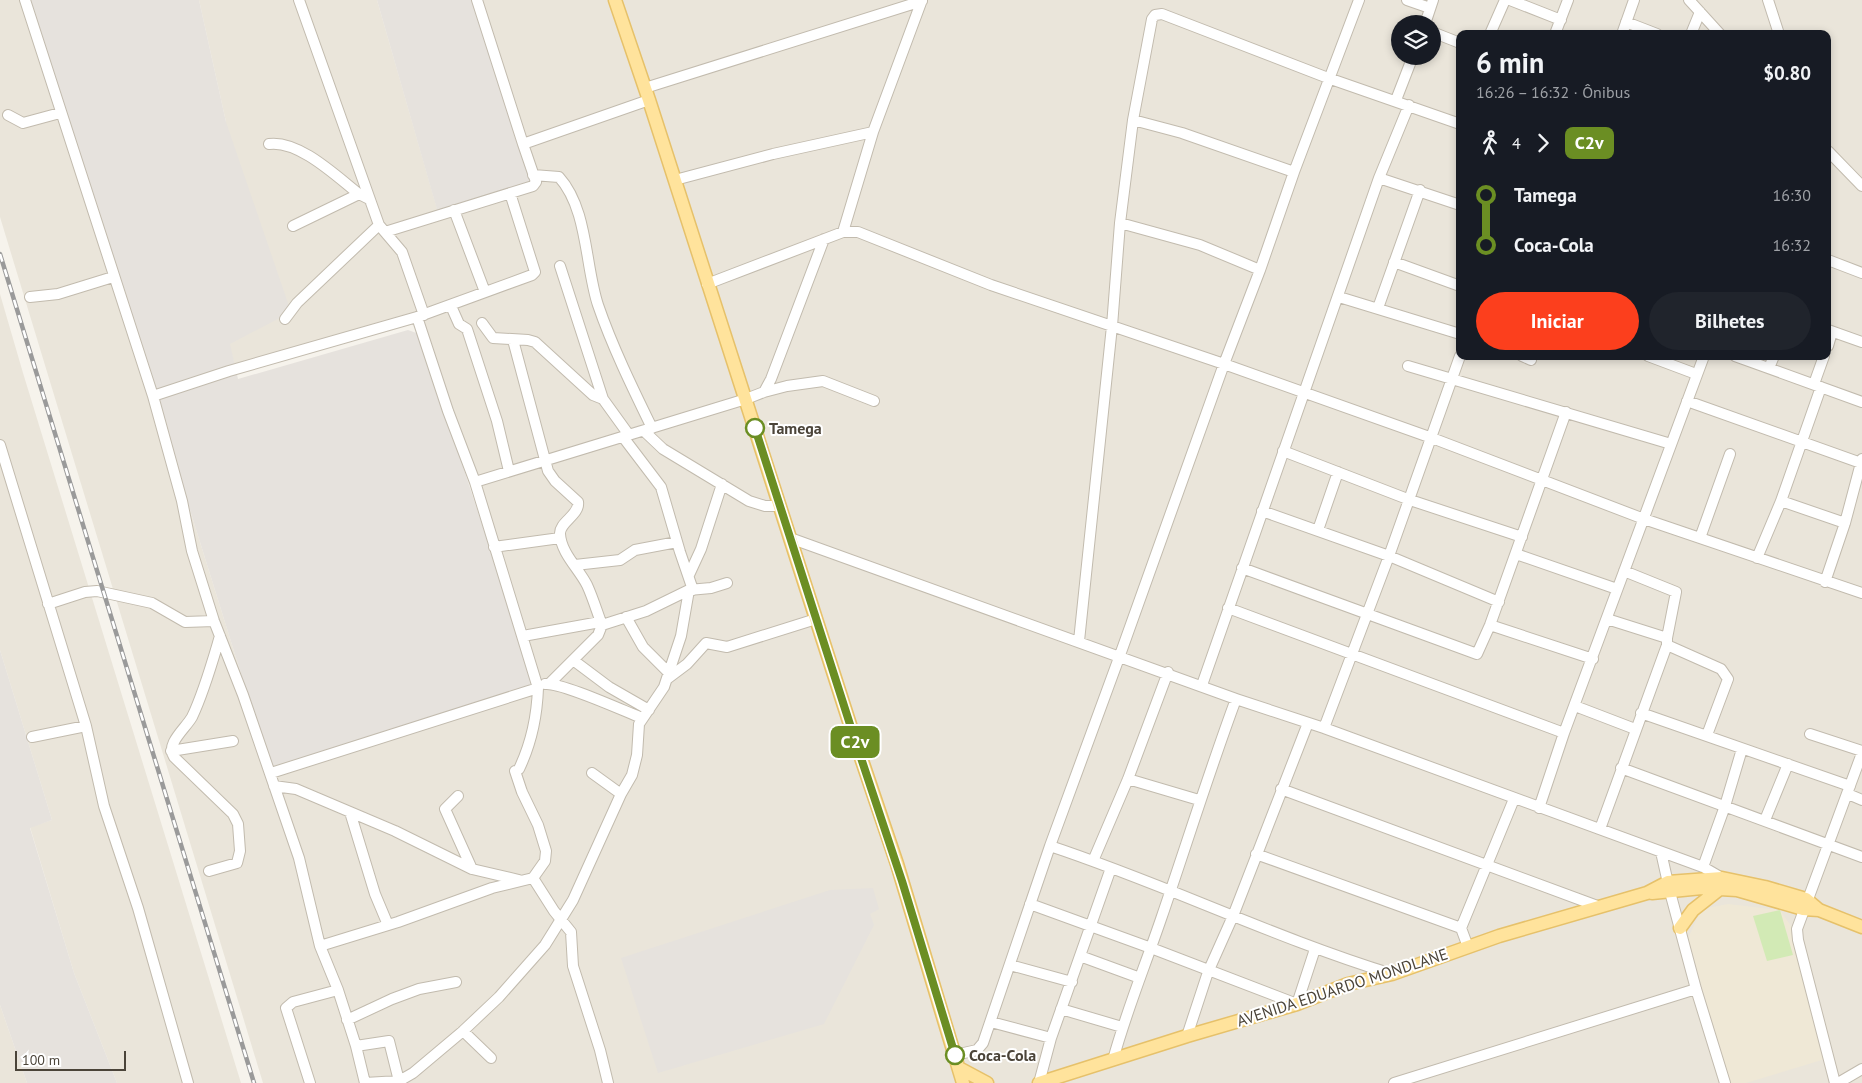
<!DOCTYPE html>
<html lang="pt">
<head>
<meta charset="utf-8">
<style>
  body { margin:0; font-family:"PT Sans",sans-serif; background:#20242c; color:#f1f3f6; height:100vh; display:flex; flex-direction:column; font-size:19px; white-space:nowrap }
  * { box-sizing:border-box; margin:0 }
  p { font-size:16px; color:#9ea1a6 }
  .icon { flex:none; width:28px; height:28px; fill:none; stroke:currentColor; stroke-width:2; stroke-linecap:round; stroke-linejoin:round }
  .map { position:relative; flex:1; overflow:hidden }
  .panel { position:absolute; left:1456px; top:30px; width:375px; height:330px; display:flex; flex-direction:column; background:#171b24; border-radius:10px; box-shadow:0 2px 8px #0003 }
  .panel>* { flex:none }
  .badge { padding:0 10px; border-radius:8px; font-size:18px; line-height:32px }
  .controls { position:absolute; left:1391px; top:15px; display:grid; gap:10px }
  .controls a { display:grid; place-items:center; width:50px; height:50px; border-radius:50%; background:#171b24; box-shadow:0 2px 8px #0003; font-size:25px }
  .scale { position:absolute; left:15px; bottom:12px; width:111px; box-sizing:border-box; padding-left:5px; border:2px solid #4b4439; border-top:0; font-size:14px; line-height:18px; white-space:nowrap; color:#4b4439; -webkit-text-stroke:4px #fff; paint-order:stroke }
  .map>.badge { position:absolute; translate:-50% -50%; box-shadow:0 0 0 2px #fff }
  .legs { display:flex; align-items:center; gap:8px; height:55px; padding:0 20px; font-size:16px }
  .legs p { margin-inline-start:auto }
  .headline { display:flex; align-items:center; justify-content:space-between; height:85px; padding:0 20px }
  h1 { font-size:28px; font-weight:700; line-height:38px }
  .button { display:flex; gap:10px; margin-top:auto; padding:10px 20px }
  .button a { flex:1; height:58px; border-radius:30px; background:#fc3f1d; color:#fff; font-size:20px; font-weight:700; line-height:58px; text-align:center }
  .button a+a { background:#20242c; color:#f1f3f6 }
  ul { padding:0 20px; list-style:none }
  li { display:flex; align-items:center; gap:18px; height:50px; font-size:19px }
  li i { display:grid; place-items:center; width:8px; height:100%; margin:0 6px; background:currentColor }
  li i::after { content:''; width:12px; height:12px; margin:-6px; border:4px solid; border-radius:50%; background:#171b24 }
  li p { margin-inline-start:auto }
  li:first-child i { background:linear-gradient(#0000 50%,currentColor 0) }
  li:last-child i { background:linear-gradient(currentColor 50%,#0000 0) }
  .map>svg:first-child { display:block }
  .residential { fill:#eae5da; fill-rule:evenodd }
  .industrial { fill:#e6e2dd }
  .education { fill:#efe8d6 }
  .green { fill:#d2eab5 }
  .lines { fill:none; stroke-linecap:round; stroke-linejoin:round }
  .minor-casing { stroke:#c2bbae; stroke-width:12 }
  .major-casing { stroke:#e6c16a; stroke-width:15 }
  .minor { stroke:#fff; stroke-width:10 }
  .major { stroke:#ffe39c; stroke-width:12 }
  .rail-casing { stroke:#9a9a9a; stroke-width:4.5 }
  .rail { stroke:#fff; stroke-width:2.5; stroke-dasharray:8; stroke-linecap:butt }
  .line-1-casing { stroke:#fff; stroke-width:11 }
  .line-1 { stroke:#6b8e23; stroke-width:8 }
  .stop-1-dot { fill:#fff; stroke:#6b8e23; stroke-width:2.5 }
  .labels { text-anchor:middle; stroke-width:4; stroke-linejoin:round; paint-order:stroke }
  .stop-label { font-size:16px; font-weight:bold; fill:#4b4439; stroke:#fff; text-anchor:start }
  .street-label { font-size:16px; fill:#4b4439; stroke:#fff }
</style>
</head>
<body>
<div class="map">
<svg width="1862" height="1083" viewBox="0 0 1862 1083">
  <rect width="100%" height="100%" fill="#f6f3ec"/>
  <!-- residential -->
  <path class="residential" d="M0 0H31L272 773 542 689 421 318 236 370 229 344 226 122 199 0H377L440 219 472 0H1862V1083H263L0 217ZM1400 24H1432V56H1400ZM1460 34H1828V356H1460Z
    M0 294 23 373 241 1083H117L74 973 30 827 52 820 0 650Z
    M0 1005 27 1083H0Z"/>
  <!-- industrial -->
  <path class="industrial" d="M31 0H199L226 122 291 312 230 344 238 379 408 330 419 334 537 690 272 773Z
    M377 0H472L535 187 440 220Z
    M0 650 52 820 30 828 74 973 117 1083H27L0 1005Z
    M873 888 879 909 870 914 874 925 824 1024 658 1073 621 958 830 890Z"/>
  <!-- education -->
  <path class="education" d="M1728 904 1780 910 1793 929 1825 1059 1746 1083H1729L1688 938 1702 909Z"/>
  <!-- green -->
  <path class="green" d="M1780 910 1793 955 1767 961 1753 916Z"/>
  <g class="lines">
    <defs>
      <path id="minor" d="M25 0 153 396 182 501 192 551 214 621 243 695 299 858 320 946 338 990 356 1046 365 1083
        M299 0 379 225 402 252 424 315
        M477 0 523 144 649 100
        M1407 0 1430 8
        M1510 0 1561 20
        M1689 0 1720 34
        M1768 0 1779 34
        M1626 22 1657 34
        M1425 24 1433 0
        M1432 32 1460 43
        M1490 34 1505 0
        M1555 34 1568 0
        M1622 34 1634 0
        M1691 34 1700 12
        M645 88 922 1
        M1396 100 1413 56
        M8 115 23 123 60 113
        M1133 120 1182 133 1294 172
        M269 144C299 140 336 176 359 194L369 199
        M1828 151 1862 186
        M533 175 559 177C588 209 585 266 598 305 612 346 633 389 652 428
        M1379 178 1460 205
        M675 180 773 154 873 132
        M454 210 485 292
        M1120 223 1200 245 1260 270
        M293 226 359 194
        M385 232 533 186 536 182 523 144
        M843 232 873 132 922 0
        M1828 260 1862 273
        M1394 262 1460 286
        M560 266 603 399 629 435
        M707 284 843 232H858L991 285 1224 364 1432 438 1644 519 1862 593
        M30 297 58 294 113 277
        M1339 297 1460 334
        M451 306 459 324 467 329 497 421 509 471
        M1378 308 1420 190
        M285 319 297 303 379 225
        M482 323 493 338 528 340 535 342 593 395 603 399
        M1828 330 1862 342
        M513 340 548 471 555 481 578 502C580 515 559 522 560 534 561 553 579 569 587 585 593 598 597 612 602 625L598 635 550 683
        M1828 346 1832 332
        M1522 356 1531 360
        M1648 356 1696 374
        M1735 356 1862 402
        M1408 366 1671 444
        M1769 368 1774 356
        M1814 384 1824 356
        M764 392 787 386 823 381 874 401
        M153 396 229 371 417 317 532 275 535 272 510 193
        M1687 401 1861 463
        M644 431 663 449 749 501 765 506H780
        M623 437 661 487 680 552 693 590
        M0 445 86 726 104 806 138 908 188 1083
        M1283 451 1410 500 1522 537
        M475 482 746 399 764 392 771 379 824 239
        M1781 501 1845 523
        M1262 511 1389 556 1499 602
        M1318 530 1338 472
        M790 538 1236 699 1324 728 1703 867 1722 878
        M1700 538 1730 454
        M494 547 560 538
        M1516 554 1617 589
        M1757 558 1781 501 1821 387
        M575 565 620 560 635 550 677 542
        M1242 568 1477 654 1490 625 1566 412
        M1624 571 1676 592 1667 638
        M689 575 701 549 722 484
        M1825 582 1845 523 1862 459
        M48 604 85 592 97 591 152 603 185 622 214 621
        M1228 608 1564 733
        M626 617 643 647 669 673
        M1607 619 1667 638V645L1721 669 1728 679 1707 735
        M602 625 646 611 689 590 711 588 727 583
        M1490 625 1593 659
        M523 636 600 622
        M1079 641 1112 326 1120 223 1133 120 1152 19 1155 15 1162 14 1328 78 1460 124
        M573 660 609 687 649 710
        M667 679 687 664 706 643 727 647 816 619
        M545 684C561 682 624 711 642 718
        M1202 685 1379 178 1409 105
        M1575 706 1635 729
        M1641 713 1850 786
        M1324 728 1389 556 1460 356
        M1810 734 1862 751
        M32 737 86 726
        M171 751 233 741
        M1621 768 1862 857
        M519 769C531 744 537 716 538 688
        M271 773 538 688 475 482 448 411 417 317
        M592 773 621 794
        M1128 779 1199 800
        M274 786 296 789 395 831 472 869 519 880
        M1281 789 1600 907
        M1848 794 1862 800
        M458 796 445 809 472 869
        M1539 808 1564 733 1704 356
        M350 812 375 894 388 925
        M1765 820 1788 764
        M1600 829 1667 645
        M1050 846C1165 884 1275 938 1392 974
        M1661 852 1670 892 1696 989 1725 1083
        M1256 854 1461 928
        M1093 861 1128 779 1168 672
        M1703 867 1725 806 1742 749
        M209 871 237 863 240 851 238 824 233 814 174 757C165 744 186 728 192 717 204 692 212 663 220 636
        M533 878 554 911 571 932 573 966 600 1050 608 1083
        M1030 904 1151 948 1297 1004 1315 949
        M320 946 398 922 492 888 533 878 545 861 546 851 538 825 522 792 515 771
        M1468 947 1461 928 1514 799
        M1080 956 1140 978
        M1010 965 1072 982
        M1061 1009 1122 1027
        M347 1020 392 999 419 989 456 982
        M991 1022 1051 1038
        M463 1031 491 1058
        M1187 1036 1208 972 1233 916 1308 723
        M356 1046 389 1041 399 1081
        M955 1055 977 1050 983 1043 1050 846 1120 655 1224 364 1260 270 1294 172 1359 0
        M1113 1060C1126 1012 1145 966 1161 919 1186 846 1209 772 1236 699
        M310 1083 286 1008 293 1002 338 990
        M365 1083 399 1081 413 1073 463 1031 499 997 545 945 573 900 621 794 632 775 637 755 639 724 664 687 681 636 689 590
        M1039 1083 1051 1038 1111 868
        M1394 1083 1696 989
        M1835 1083 1798 940 1797 929 1862 753
        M1838 1083 1862 1069"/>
      <path id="major" d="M615 0 649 100 855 740 897 864 963 1083
        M1652 893 1702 888 1737 890 1803 909 1819 910 1862 927
        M1680 928 1693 910 1721 888
        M959 1068 987 1083
        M1039 1083 1187 1036 1297 1004 1348 984 1392 974 1499 936 1647 893 1668 882 1722 878 1765 887 1806 899 1819 910"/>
    </defs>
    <!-- minor casing -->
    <use href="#minor" class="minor-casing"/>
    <!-- major casing -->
    <use href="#major" class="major-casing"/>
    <!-- minor -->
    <use href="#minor" class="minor"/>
    <!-- major -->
    <use href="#major" class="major"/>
    <defs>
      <path id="rail" d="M0 254 254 1083"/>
    </defs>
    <!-- rail casing -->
    <use href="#rail" class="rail-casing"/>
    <!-- rail -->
    <use href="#rail" class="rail"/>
  </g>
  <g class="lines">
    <defs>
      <path id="line-1" d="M755 428 855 740 902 881 955 1055"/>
    </defs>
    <!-- line-1 casing -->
    <use href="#line-1" class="line-1-casing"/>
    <!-- line-1 -->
    <use href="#line-1" class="line-1"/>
  </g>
  <!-- markers -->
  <g class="stop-1-dot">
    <circle cx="755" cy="428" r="9"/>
    <circle cx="955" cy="1055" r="9"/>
  </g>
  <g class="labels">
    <!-- stop labels -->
    <g class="stop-label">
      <text x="769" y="434">Tamega</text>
      <text x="969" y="1061">Coca-Cola</text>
    </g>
    <!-- street labels -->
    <g class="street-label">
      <text transform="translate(1342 987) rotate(-18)" y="6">AVENIDA EDUARDO MONDLANE</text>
    </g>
  </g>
</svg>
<div class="controls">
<a><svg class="icon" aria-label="layers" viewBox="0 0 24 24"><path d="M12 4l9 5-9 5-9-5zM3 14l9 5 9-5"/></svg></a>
</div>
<div class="scale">100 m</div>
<b class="badge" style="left:855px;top:742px;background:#6b8e23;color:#fff">C2v</b>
<section class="panel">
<div class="headline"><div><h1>6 min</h1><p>16:26 – 16:32 · Ônibus</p></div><b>$0.80</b></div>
<div class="legs"><svg class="icon" aria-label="walk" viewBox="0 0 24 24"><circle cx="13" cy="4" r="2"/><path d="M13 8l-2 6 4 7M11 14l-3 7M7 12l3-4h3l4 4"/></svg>4<svg class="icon" aria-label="forward" viewBox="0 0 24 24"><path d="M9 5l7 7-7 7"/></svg><b class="badge" style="background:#6b8e23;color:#fff">C2v</b></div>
<ul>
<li><i style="color:#6b8e23"></i><b>Tamega</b><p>16:30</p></li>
<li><i style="color:#6b8e23"></i><b>Coca-Cola</b><p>16:32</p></li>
</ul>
<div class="button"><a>Iniciar</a><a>Bilhetes</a></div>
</section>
</div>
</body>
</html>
